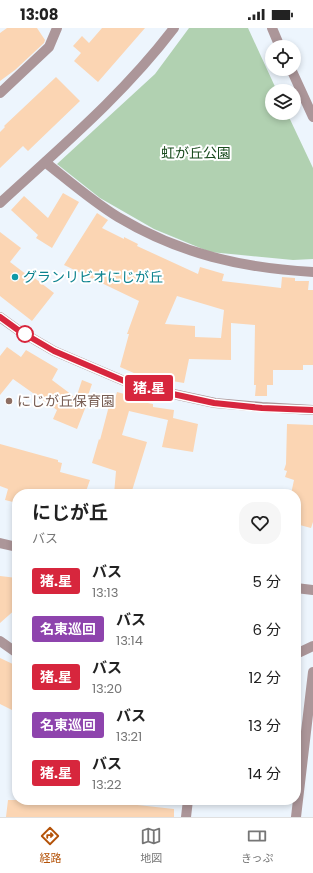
<!DOCTYPE html>
<html lang="ja">
<head>
<meta charset="utf-8">
<style>
  body { margin:0; font-family:Poppins,"Noto Sans JP",sans-serif; background:#f6f6f6; color:#222; height:100vh; display:flex; flex-direction:column; font-size:15px; white-space:nowrap }
  * { box-sizing:border-box; margin:0 }
  p { font-size:13px; color:#767676 }
  .icon { flex:none; width:22px; height:22px; fill:none; stroke:currentColor; stroke-width:2; stroke-linecap:round; stroke-linejoin:round }
  .map { position:relative; flex:1; overflow:hidden }
  .drawer { position:absolute; left:12px; top:461px; width:289px; height:316px; display:flex; flex-direction:column; background:#fff; border-radius:16px; box-shadow:0 2px 6px #0003 }
  .drawer>* { flex:none }
  .badge { padding:0 8px; border-radius:3px; font-size:14px; line-height:26px }
  .controls { position:absolute; left:265px; top:12px; display:grid; gap:8px }
  .controls a { display:grid; place-items:center; width:36px; height:36px; border-radius:50%; background:#fff; box-shadow:0 2px 6px #0003; font-size:20px }
  .map>.badge { position:absolute; translate:-50% -50%; box-shadow:0 0 0 2px #fff }
  .round { display:grid; place-items:center; flex:none; width:42px; height:42px; border-radius:16px; background:#f6f6f6 }
  .head { display:flex; align-items:center; justify-content:space-between; height:68px; padding:0 20px }
  h1 { font-size:19px; font-weight:700; line-height:30px }
  ul { padding:0; list-style:none }
  li { display:flex; align-items:center; gap:12px; height:48px; padding:0 20px }
  li div { flex:1 }
  li b { display:block; font-size:15px }
  li em { font-style:normal }
  li .badge { min-width:44px; font-weight:700; text-align:center }
  .status { display:flex; justify-content:space-between; align-items:center; height:28px; padding:0 20px; background:#fff; direction:ltr }
  .status svg { height:11px; fill:currentColor }
  .tabs { display:flex; justify-content:space-around; align-items:center; height:56px; border-top:1px solid #e0e0e0; background:#fff; font-size:11px; color:#767676 }
  .tabs a { display:grid; justify-items:center; gap:2px }
  .tabs .active { color:#b45309 }
  .map>svg:first-child { display:block }
  .green { fill:#b1d1b1 }
  .building { fill:#fbd5b3; fill-rule:evenodd }
  .lines { fill:none; stroke-linecap:round; stroke-linejoin:round }
  .minor { stroke:#ac9699; stroke-width:10 }
  .line-casing { stroke:#fff; stroke-width:9 }
  .line { stroke:#d7263d; stroke-width:6 }
  .culture-dot { fill:#0f9aa8; stroke:#fff; stroke-width:1.5 }
  .stop-dot { fill:#fff; stroke:#d7263d; stroke-width:2 }
  .education-dot { fill:#8d6e63; stroke:#fff; stroke-width:1.5 }
  .labels { text-anchor:middle; stroke-width:4; stroke-linejoin:round; paint-order:stroke }
  .park-label { font-size:14px; fill:#194b1e; stroke:#fff }
  .culture-label { font-size:14px; fill:#0d838f; stroke:#fff; text-anchor:start }
  .education-label { font-size:14px; fill:#785e54; stroke:#fff; text-anchor:start }
</style>
</head>
<body>
<div class="status"><b>13:08</b><svg viewBox="0 0 49 12"><path d="M0 12V9h3v3zM5 12V6h3v6zM10 12V3h3v9zM15 12V0h3v12zM26 1h20v11H26zM47 4h2v5h-2z"/></svg></div>
<div class="map">
<svg width="313" height="789" viewBox="0 0 313 789">
  <rect width="100%" height="100%" fill="#edf5fd"/>
  <!-- green -->
  <path class="green" d="M189 0H248L277 63H272V85H287L313 140V231L293 232 210 224 154 201 100 170 57 136 155 46Z"/>
  <!-- building -->
  <path class="building" d="M7 0H37L45 12 44 15 15 42 0 53V5Z
    M102 0H145L98 54 74 33 81 25 73 18 82 8 89 15Z
    M56 49 80 73 28 123 23 118 0 140V104L5 99 4 98Z
    M63 165 79 174 52 220 36 210 38 207 11 182 24 168 48 190Z
    M97 185 108 192 102 200 124 211V209L138 216 137 218 198 246 200 239 224 246 222 253 281 260 282 249 295 250V253H309L308 262H313V337H303V342H273V357H267V368H255L256 357H254L255 297 231 295V332L189 331 184 355 172 353V351L149 346 148 349H143L120 339 129 306H127L139 273 64 237ZM177 268 224 282 221 310 195 309V298L165 296Z
    M0 204 21 220 10 234 31 250 32 248 54 265 32 293 0 268Z
    M7 319 21 329 26 322 58 341 52 352 76 370 82 352 92 356 86 373H88L77 401 53 391 57 382 13 351 0 367V328Z
    M117 364 128 367 127 371 153 376V379L174 382 173 390 198 396 193 424 162 419 168 392 129 383 122 407 147 414 131 466H114L116 443 92 435 99 411 100 412 110 374 114 375Z
    M287 396 313 397V494L311 500 296 496V466H291L294 452 285 449 287 443 284 442 286 436Z
    M0 416 58 432V434L62 435 60 444 90 452 85 466H17V475L5 472 8 461 0 458Z
    M0 548 17 550V580L0 595Z
    M0 630 17 638V672L12 682 0 676Z
    M8 772H110V774L174 781V789H6Z"/>
  <g class="lines">
    <!-- minor -->
    <path class="minor" d="M272 0 280 19
      M291 41 313 89
      M0 65 49 19 57 0
      M45 134C69 153 92 173 118 189 180 226 242 240 313 244
      M0 175C61 119 124 66 174 0
      M0 289 18 302 54 323 136 358 215 375 262 379 313 382
      M0 515 17 519
      M296 560 313 562
      M0 613 17 625
      M296 626 313 618
      M186 789 188 772
      M296 789 313 644"/>
  </g>
  <g class="lines">
    <defs>
      <path id="line" d="M0 289 18 302 54 323 136 358 214 375 262 380 313 382"/>
    </defs>
    <!-- line casing -->
    <use href="#line" class="line-casing"/>
    <!-- line -->
    <use href="#line" class="line"/>
  </g>
  <!-- markers -->
  <circle class="culture-dot" cx="15" cy="249" r="4"/>
  <circle class="stop-dot" cx="25" cy="306" r="8"/>
  <circle class="education-dot" cx="9" cy="373" r="4"/>
  <g class="labels">
    <!-- park labels -->
    <g class="park-label">
      <text x="196" y="130">虹が丘公園</text>
    </g>
    <!-- culture labels -->
    <g class="culture-label">
      <text x="23" y="254">グランリビオにじが丘</text>
    </g>
    <!-- education labels -->
    <g class="education-label">
      <text x="17" y="378">にじが丘保育園</text>
    </g>
  </g>
</svg>
<div class="controls">
<a><svg class="icon" aria-label="locate" viewBox="0 0 24 24"><circle cx="12" cy="12" r="6"/><path d="M12 2v4M12 18v4M2 12h4M18 12h4"/></svg></a>
<a><svg class="icon" aria-label="layers" viewBox="0 0 24 24"><path d="M12 4l9 5-9 5-9-5zM3 14l9 5 9-5"/></svg></a>
</div>
<b class="badge" style="left:149px;top:360px;background:#d7263d;color:#fff">猪.星</b>
<section class="drawer">
<div class="head"><div><h1>にじが丘</h1><p>バス</p></div><a class="round"><svg class="icon" aria-label="heart" viewBox="0 0 24 24"><path d="M12 20l-8-8c-3-5 5-10 8-4 3-6 11-1 8 4z"/></svg></a></div>
<ul>
<li><span class="badge" style="background:#d7263d;color:#fff">猪.星</span><div><b>バス</b><p>13:13</p></div><em>5 分</em></li>
<li><span class="badge" style="background:#8e44ad;color:#fff">名東巡回</span><div><b>バス</b><p>13:14</p></div><em>6 分</em></li>
<li><span class="badge" style="background:#d7263d;color:#fff">猪.星</span><div><b>バス</b><p>13:20</p></div><em>12 分</em></li>
<li><span class="badge" style="background:#8e44ad;color:#fff">名東巡回</span><div><b>バス</b><p>13:21</p></div><em>13 分</em></li>
<li><span class="badge" style="background:#d7263d;color:#fff">猪.星</span><div><b>バス</b><p>13:22</p></div><em>14 分</em></li>
</ul>
</section>
</div>
<nav class="tabs">
<a class="active"><svg class="icon" aria-label="directions" viewBox="0 0 24 24"><path d="M12 3l9 9-9 9-9-9zM9 14v-3h6M13 9l2 2-2 2"/></svg>経路</a>
<a><svg class="icon" aria-label="map" viewBox="0 0 24 24"><path d="M3 6l6-2 6 2 6-2v14l-6 2-6-2-6 2zM9 4v14M15 6v14"/></svg>地図</a>
<a><svg class="icon" aria-label="tickets" viewBox="0 0 24 24"><path d="M3 7h18v10H3zM15 7v10"/></svg>きっぷ</a>
</nav>
</body>
</html>
